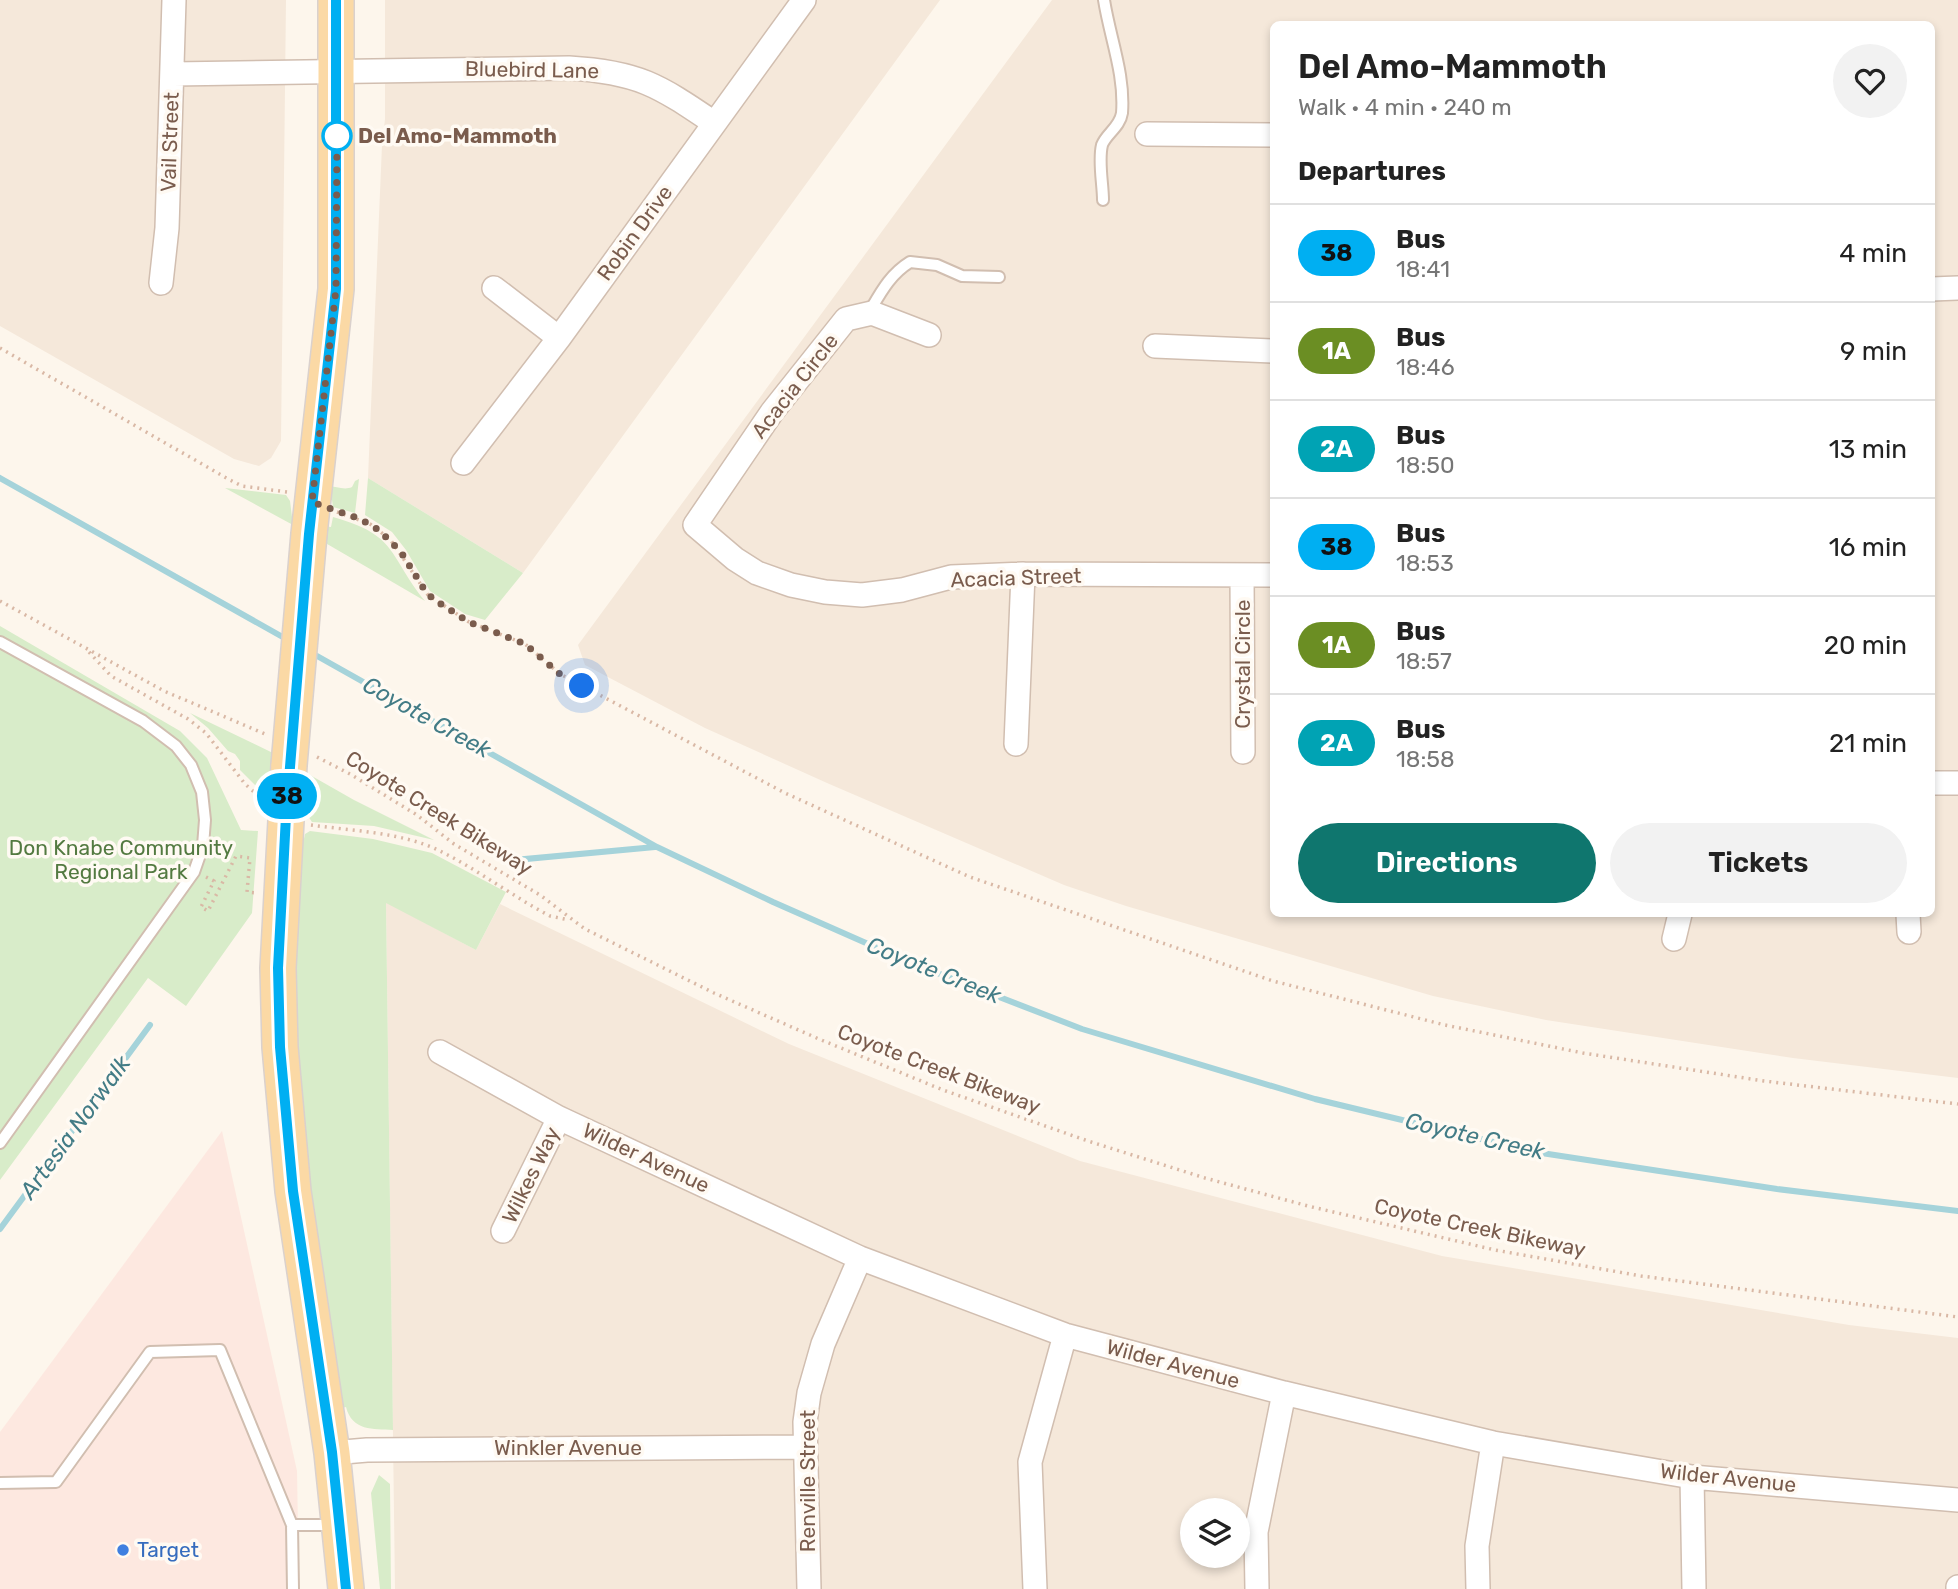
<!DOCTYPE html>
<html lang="en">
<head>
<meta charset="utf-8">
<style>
  body { margin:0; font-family:Rubik,sans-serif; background:#f2f2f2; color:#222; height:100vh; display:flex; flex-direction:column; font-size:26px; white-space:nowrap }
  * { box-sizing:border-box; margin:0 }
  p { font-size:23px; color:#767676 }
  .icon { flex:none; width:38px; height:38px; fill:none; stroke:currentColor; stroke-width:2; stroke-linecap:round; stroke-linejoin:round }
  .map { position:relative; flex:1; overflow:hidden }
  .drawer { position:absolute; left:1270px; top:21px; width:665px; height:896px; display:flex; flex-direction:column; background:#fff; border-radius:10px; box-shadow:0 4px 10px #0003 }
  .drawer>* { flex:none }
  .badge { padding:0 14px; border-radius:23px; font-size:24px; line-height:46px }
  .tools { position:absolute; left:1180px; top:1498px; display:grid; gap:14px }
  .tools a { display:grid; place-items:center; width:70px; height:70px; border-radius:50%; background:#fff; box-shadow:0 4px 10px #0003; font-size:35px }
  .you { position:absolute; width:35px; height:35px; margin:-18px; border:5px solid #fff; border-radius:50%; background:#1a73e8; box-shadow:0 0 0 10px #1a73e833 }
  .map>.badge { position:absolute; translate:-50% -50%; box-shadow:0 0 0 4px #fff }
  h2 { padding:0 28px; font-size:26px; line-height:63px }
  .round { display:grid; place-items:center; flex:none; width:74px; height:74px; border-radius:37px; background:#f2f2f2 }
  .head { display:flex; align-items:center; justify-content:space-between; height:119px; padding:0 28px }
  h1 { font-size:33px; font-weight:600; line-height:52px }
  .cta { display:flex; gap:14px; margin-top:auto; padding:14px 28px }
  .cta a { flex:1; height:80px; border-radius:42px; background:#0f766e; color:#fff; font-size:28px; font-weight:600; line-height:80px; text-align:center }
  .cta a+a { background:#f2f2f2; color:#222 }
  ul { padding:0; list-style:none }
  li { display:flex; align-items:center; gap:21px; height:98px; padding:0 28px; border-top:2px solid #e0e0e0 }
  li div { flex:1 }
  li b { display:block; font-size:26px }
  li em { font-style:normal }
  li .badge { min-width:77px; font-weight:700; text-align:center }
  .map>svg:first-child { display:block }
  .residential { fill:#f5e8da; fill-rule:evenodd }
  .commercial { fill:#fde8e0 }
  .green { fill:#d8ecc9 }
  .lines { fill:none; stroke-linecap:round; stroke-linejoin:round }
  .stream { stroke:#a5d3da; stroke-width:6 }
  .lane-casing { stroke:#d1beb0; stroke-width:14 }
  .street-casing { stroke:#d1beb0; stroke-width:26 }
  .primary-casing { stroke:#dad1cd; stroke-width:38 }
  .path { stroke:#d9b8a5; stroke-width:3.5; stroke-dasharray:2 5; stroke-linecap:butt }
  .lane { stroke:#fff; stroke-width:10 }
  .street { stroke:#fff; stroke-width:23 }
  .primary { stroke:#fbd9a5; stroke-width:35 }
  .primary-bridge-casing { stroke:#dad1cd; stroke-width:38; stroke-linecap:butt }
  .primary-bridge { stroke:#fbd9a5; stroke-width:35 }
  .line-casing { stroke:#fff; stroke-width:16 }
  .line { stroke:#00aff2; stroke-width:10 }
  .walk { stroke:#7a5c4d; stroke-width:7; stroke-dasharray:0 12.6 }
  .stop-dot { fill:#fff; stroke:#00aff2; stroke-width:3.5 }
  .shop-dot { fill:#3f7fe0; stroke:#fffaf3; stroke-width:2.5 }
  .labels { text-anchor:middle; stroke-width:7; stroke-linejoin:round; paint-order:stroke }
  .street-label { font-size:21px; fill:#7a5c4d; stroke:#fffaf3 }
  .stop-label { font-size:21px; font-weight:bold; fill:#7a5c4d; stroke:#fffaf3; text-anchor:start }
  .park-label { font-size:21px; fill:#537a41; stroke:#fffaf3 }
  .shop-label { font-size:21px; fill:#366cbe; stroke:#fffaf3; text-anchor:start }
  .water-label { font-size:23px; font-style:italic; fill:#437c86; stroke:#fffaf3 }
</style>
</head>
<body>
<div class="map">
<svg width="1958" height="1589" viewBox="0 0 1958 1589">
  <rect width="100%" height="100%" fill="#fdf6ec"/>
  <!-- residential -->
  <path class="residential" d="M0 0H286L281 441 271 458 259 466 234 459 0 326Z
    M385 0H940L523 573 368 478 382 145 385 119Z
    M1052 0H1958V1078L1793 1058 1546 1020 1433 996 1126 906 1064 885 827 783 705 728 585 665 578 645ZM1274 24H1932V914H1274Z
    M386 902 476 950 500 904 789 1044 1080 1161 1442 1256 1849 1325 1958 1338V1589H395ZM1192 1510H1237V1556H1192Z"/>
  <!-- commercial -->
  <path class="commercial" d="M222 1131 297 1471 299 1589H0V1432Z"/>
  <!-- green -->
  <path class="green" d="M368 478 523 573 485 620 465 614 430 591 406 550 392 532 365 515Z
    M359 479 355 513 333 507 332 500 325 498 326 486C335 485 343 491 352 487L355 481Z
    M225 488 286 495 290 501 293 525Z
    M333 517C398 535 388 555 425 601L322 541 323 526 331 527Z
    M0 626 180 731 207 758 241 830 258 831 252 913 186 1006 148 978 0 1180Z
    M190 713 275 754 266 792 259 789 240 770V761L235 754 228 751 208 728Z
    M303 771 354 800 434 840 374 826 312 822 306 813H300Z
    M310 831 373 839 432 853 506 892 476 950 386 903 393 1430C373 1429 352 1431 346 1407L342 1408 295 1084 293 893 297 838 304 839 305 834Z
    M379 1475 390 1484 391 1589H380L371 1493Z"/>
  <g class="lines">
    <!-- stream -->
    <path class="stream" d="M0 478 288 640
      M310 652 657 847 773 902 909 962 1082 1029 1315 1099 1535 1152 1777 1189 1958 1211
      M504 861 655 847
      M0 1229 150 1025"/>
    <defs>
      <path id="lane" d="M1103 200C1103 184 1098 161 1102 145 1106 134 1120 127 1122 113 1125 74 1110 38 1104 0
        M868 314C880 294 889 275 910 262L937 265 962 276 999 277
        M0 642 143 721 176 746 191 765 202 792 205 820 203 846 194 872 0 1143
        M0 1483 56 1482 150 1352 220 1350 292 1525H333
        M292 1525 293 1589"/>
      <path id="street" d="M173 74 569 68C638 72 658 85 714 123
        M1147 134 1274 135
        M161 283 167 228 174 0
        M494 288 559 338
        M1932 289 1958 288
        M929 335 872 313 846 319 772 412 695 525 735 559 757 573 791 585 825 592 862 595 902 590 951 577 1023 574 1274 575
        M1155 346 1274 351
        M463 463 559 338 804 0
        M1242 575 1243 752
        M1016 744 1023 574
        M1932 783H1958
        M1908 914 1909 932
        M1674 939 1680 914
        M440 1052 559 1118 860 1258 1065 1335 1284 1393 1493 1443 1692 1477 1958 1500
        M503 1231 559 1118
        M332 1453 367 1450 805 1447
        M1692 1477 1694 1589
        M809 1589 805 1422 809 1393 823 1344 860 1258
        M1035 1589 1030 1462 1065 1335
        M1257 1589 1256 1532 1284 1393
        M1478 1589 1477 1546 1493 1443
        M1958 1589V1587"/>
      <path id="primary" d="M309 534 336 289V0
        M289 765 278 968 280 1047 293 1191 332 1453 346 1589"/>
    </defs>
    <!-- lane casing -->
    <use href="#lane" class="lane-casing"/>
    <!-- street casing -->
    <use href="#street" class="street-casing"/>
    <!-- primary casing -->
    <use href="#primary" class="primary-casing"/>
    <!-- path -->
    <path class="path" d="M0 348 228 479 242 486 287 492
      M337 512 370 524 390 539 428 595 469 622 525 644 560 674 785 793 970 877 1273 981 1445 1025 1583 1053 1764 1081 1958 1104
      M0 601 164 691 265 734
      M89 652 111 676 188 719 206 733 245 784 262 799
      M317 757 350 774 417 815 454 844 540 895 585 929 714 993 819 1039 943 1090 1088 1141 1205 1178 1308 1206 1495 1250 1641 1276 1958 1317
      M311 825C353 831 400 832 438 850 477 869 512 896 550 916L569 920
      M206 877 214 881 201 907 208 911 236 856 250 858 247 892 256 893"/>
    <!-- lane -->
    <use href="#lane" class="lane"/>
    <!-- street -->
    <use href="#street" class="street"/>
    <!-- primary -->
    <use href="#primary" class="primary"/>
    <defs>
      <path id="primary-bridge" d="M289 765 309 534"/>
    </defs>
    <!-- primary-bridge casing -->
    <use href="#primary-bridge" class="primary-bridge-casing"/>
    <!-- primary-bridge -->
    <use href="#primary-bridge" class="primary-bridge"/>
  </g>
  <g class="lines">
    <defs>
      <path id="line" d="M336 0V289L309 534 286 816 278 968 280 1047 293 1191 332 1452 346 1589"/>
    </defs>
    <!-- line casing -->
    <use href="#line" class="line-casing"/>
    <!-- line -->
    <use href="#line" class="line"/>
    <!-- walk -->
    <path class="walk" d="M337 136V134L336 289 312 502 360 519 379 530 401 552 424 589 433 599 469 622 525 644 560 674 582 686"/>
  </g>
  <!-- markers -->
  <circle class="stop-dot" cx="337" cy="136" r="14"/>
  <circle class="shop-dot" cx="123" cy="1550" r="7"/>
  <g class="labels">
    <!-- street labels -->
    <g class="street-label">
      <text transform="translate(532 70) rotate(1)" y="7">Bluebird Lane</text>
      <text transform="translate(170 142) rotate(-88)" y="7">Vail Street</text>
      <text transform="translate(635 233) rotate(-54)" y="7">Robin Drive</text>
      <text transform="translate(795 386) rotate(-52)" y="7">Acacia Circle</text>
      <text transform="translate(1016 578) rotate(-2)" y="7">Acacia Street</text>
      <text transform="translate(1243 664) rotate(-90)" y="7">Crystal Circle</text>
      <text transform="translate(439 813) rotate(32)" y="7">Coyote Creek Bikeway</text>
      <text transform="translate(939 1069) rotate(21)" y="7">Coyote Creek Bikeway</text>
      <text transform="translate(646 1158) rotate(25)" y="7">Wilder Avenue</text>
      <text transform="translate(531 1175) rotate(-64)" y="7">Wilkes Way</text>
      <text transform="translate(1480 1228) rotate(12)" y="7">Coyote Creek Bikeway</text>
      <text transform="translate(1173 1364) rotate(15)" y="7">Wilder Avenue</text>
      <text x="568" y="1455">Winkler Avenue</text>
      <text transform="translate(1728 1478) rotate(6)" y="7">Wilder Avenue</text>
      <text transform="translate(808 1481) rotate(-90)" y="7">Renville Street</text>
    </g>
    <!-- stop labels -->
    <g class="stop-label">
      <text x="358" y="143">Del Amo-Mammoth</text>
    </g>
    <!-- park labels -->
    <g class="park-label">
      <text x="121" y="855">Don Knabe Community<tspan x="121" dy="24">Regional Park</tspan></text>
    </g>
    <!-- shop labels -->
    <g class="shop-label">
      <text x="137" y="1557">Target</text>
    </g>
    <!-- water labels -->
    <g class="water-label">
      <text transform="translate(427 717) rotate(29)" y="8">Coyote Creek</text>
      <text transform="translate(934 970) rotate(22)" y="8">Coyote Creek</text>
      <text transform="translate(75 1127) rotate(-54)" y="8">Artesia Norwalk</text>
      <text transform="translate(1475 1136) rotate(13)" y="8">Coyote Creek</text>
    </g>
  </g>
</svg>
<div class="tools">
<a><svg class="icon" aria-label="layers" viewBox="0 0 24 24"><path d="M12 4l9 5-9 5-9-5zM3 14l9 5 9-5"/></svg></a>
</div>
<div class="you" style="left:582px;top:686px"></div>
<b class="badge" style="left:287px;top:796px;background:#00aff2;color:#111">38</b>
<section class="drawer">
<div class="head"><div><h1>Del Amo-Mammoth</h1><p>Walk · 4 min · 240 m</p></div><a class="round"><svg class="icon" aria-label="heart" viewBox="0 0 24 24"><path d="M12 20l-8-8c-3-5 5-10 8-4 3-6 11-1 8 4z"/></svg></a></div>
<h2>Departures</h2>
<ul>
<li><span class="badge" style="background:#00aff2;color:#111">38</span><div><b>Bus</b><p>18:41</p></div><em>4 min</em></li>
<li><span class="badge" style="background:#6b8e23;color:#fff">1A</span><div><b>Bus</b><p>18:46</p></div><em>9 min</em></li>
<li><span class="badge" style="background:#00a3b4;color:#fff">2A</span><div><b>Bus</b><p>18:50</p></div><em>13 min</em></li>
<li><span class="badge" style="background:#00aff2;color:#111">38</span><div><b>Bus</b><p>18:53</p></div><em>16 min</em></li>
<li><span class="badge" style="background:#6b8e23;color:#fff">1A</span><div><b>Bus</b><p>18:57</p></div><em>20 min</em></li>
<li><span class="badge" style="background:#00a3b4;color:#fff">2A</span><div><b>Bus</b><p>18:58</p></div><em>21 min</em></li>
</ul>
<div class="cta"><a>Directions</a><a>Tickets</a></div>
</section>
</div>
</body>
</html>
